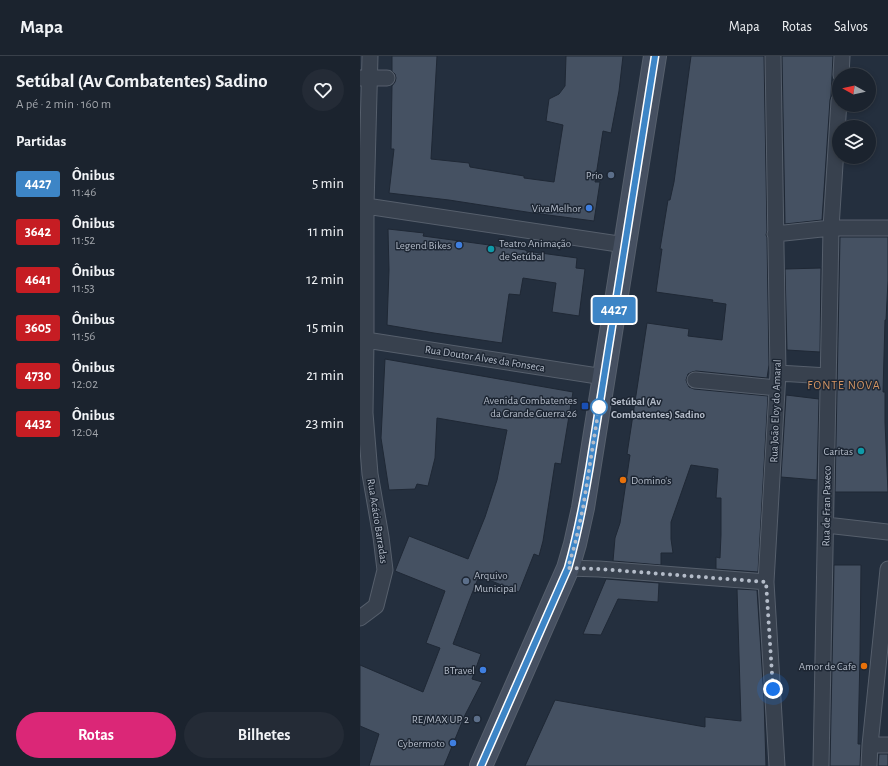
<!DOCTYPE html>
<html lang="pt">
<head>
<meta charset="utf-8">
<style>
  body { margin:0; font-family:"Alegreya Sans",sans-serif; background:#242b36; color:#f1f3f6; height:100vh; display:flex; flex-direction:column; font-size:15px; white-space:nowrap }
  * { box-sizing:border-box; margin:0 }
  p { font-size:13px; color:#a0a4aa }
  .icon { flex:none; width:22px; height:22px; fill:none; stroke:currentColor; stroke-width:2; stroke-linecap:round; stroke-linejoin:round }
  .map { position:relative; flex:1; overflow:hidden }
  .sheet { display:flex; flex-direction:column; background:#1b232e; width:360px }
  .sheet>* { flex:none }
  .badge { padding:0 8px; border-radius:3px; font-size:14px; line-height:26px }
  .needle { width:26px; rotate:278deg }
  .buttons { position:absolute; left:472px; top:12px; display:grid; gap:8px }
  .buttons a { display:grid; place-items:center; width:44px; height:44px; border-radius:50%; background:#1b232e; box-shadow:0 2px 6px #0003,0 0 0 1px #39404a; font-size:20px }
  .you { position:absolute; width:20px; height:20px; margin:-10px; border:3px solid #fff; border-radius:50%; background:#1a73e8; box-shadow:0 0 0 6px #1a73e833 }
  .map>.badge { position:absolute; translate:-50% -50%; box-shadow:0 0 0 2px #fff }
  h2 { padding:0 16px; font-size:15px; line-height:36px }
  .round { display:grid; place-items:center; flex:none; width:42px; height:42px; border-radius:21px; background:#242b36 }
  .head { display:flex; align-items:center; justify-content:space-between; height:68px; padding:0 16px }
  h1 { font-size:19px; font-weight:700; line-height:30px }
  .action { display:flex; gap:8px; margin-top:auto; padding:8px 16px }
  .action a { flex:1; height:46px; border-radius:24px; background:#db2777; color:#fff; font-size:16px; font-weight:700; line-height:46px; text-align:center }
  .action a+a { background:#242b36; color:#f1f3f6 }
  ul { padding:0; list-style:none }
  li { display:flex; align-items:center; gap:12px; height:48px; padding:0 16px }
  li div { flex:1 }
  li b { display:block; font-size:15px }
  li em { font-style:normal }
  li .badge { min-width:44px; font-weight:700; text-align:center }
  header { display:flex; align-items:center; gap:24px; box-sizing:border-box; height:56px; padding:0 20px; background:#1b232e; border-bottom:1px solid #39404a }
  header strong { font-size:19px }
  nav { display:flex; gap:22px; margin-inline-start:auto; font-size:14px }
  main { display:flex; flex:1; min-height:0 }
  .map>svg:first-child { display:block }
  .building { fill:#455162; stroke:#1f2835 }
  .lines { fill:none; stroke-linecap:round; stroke-linejoin:round }
  .street-casing { stroke:#565f6c; stroke-width:17 }
  .secondary-casing { stroke:#565f6c; stroke-width:24 }
  .street { stroke:#38414e; stroke-width:15 }
  .secondary { stroke:#465061; stroke-width:22 }
  .line-casing { stroke:#fff; stroke-width:9 }
  .line { stroke:#3d85c6; stroke-width:6 }
  .walk { stroke:#b4bcc9; stroke-width:4; stroke-dasharray:0 7.2 }
  .service-dot { fill:#5c6f8a; stroke:#1d2633; stroke-width:1.5 }
  .shop-dot { fill:#3f7fe0; stroke:#1d2633; stroke-width:1.5 }
  .culture-dot { fill:#0f9aa8; stroke:#1d2633; stroke-width:1.5 }
  .transit-dot { fill:#1a4fb4; stroke:#1d2633; stroke-width:1.5 }
  .stop-dot { fill:#fff; stroke:#3d85c6; stroke-width:2 }
  .food-dot { fill:#e8710a; stroke:#1d2633; stroke-width:1.5 }
  .labels { text-anchor:middle; stroke-width:3; stroke-linejoin:round; paint-order:stroke }
  .poi-label { font-size:11px; fill:#b4bcc9; stroke:#1d2633; text-anchor:end }
  .street-label { font-size:11px; fill:#b4bcc9; stroke:#1d2633 }
  .stop-label { font-size:11px; font-weight:bold; fill:#b4bcc9; stroke:#1d2633; text-anchor:start }
  .neighbourhood-label { font-size:12px; letter-spacing:1px; fill:#d59563; stroke:#1d2633 }
</style>
</head>
<body>
<header>
<strong>Mapa</strong>
<nav><a>Mapa</a><a>Rotas</a><a>Salvos</a></nav>
</header>
<main>
<section class="sheet">
<div class="head"><div><h1>Setúbal (Av Combatentes) Sadino</h1><p>A pé · 2 min · 160 m</p></div><a class="round"><svg class="icon" aria-label="heart" viewBox="0 0 24 24"><path d="M12 20l-8-8c-3-5 5-10 8-4 3-6 11-1 8 4z"/></svg></a></div>
<h2>Partidas</h2>
<ul>
<li><span class="badge" style="background:#3d85c6;color:#fff">4427</span><div><b>Ônibus</b><p>11:46</p></div><em>5 min</em></li>
<li><span class="badge" style="background:#c61d23;color:#fff">3642</span><div><b>Ônibus</b><p>11:52</p></div><em>11 min</em></li>
<li><span class="badge" style="background:#c61d23;color:#fff">4641</span><div><b>Ônibus</b><p>11:53</p></div><em>12 min</em></li>
<li><span class="badge" style="background:#c61d23;color:#fff">3605</span><div><b>Ônibus</b><p>11:56</p></div><em>15 min</em></li>
<li><span class="badge" style="background:#c61d23;color:#fff">4730</span><div><b>Ônibus</b><p>12:02</p></div><em>21 min</em></li>
<li><span class="badge" style="background:#c61d23;color:#fff">4432</span><div><b>Ônibus</b><p>12:04</p></div><em>23 min</em></li>
</ul>
<div class="action"><a>Rotas</a><a>Bilhetes</a></div>
</section>
<div class="map">
<svg width="528" height="710" viewBox="0 0 528 710">
  <rect width="100%" height="100%" fill="#242f3e"/>
  <!-- building -->
  <path class="building" d="M32 0H77L71 103 109 107 110 111 164 120V122L194 126 203 69 186 65 189 43 199 38 205 30 206 0H263L259 35 251 77 243 75 235 126H240L234 165 173 157 89 144 29 137 34 93H31L32 30 35 26 36 22 35 18 32 15Z
    M331 0H404L407 175 406 179 407 181 409 309 407 322 336 315 332 316 328 318 326 324 327 327 329 331 334 333 408 340 398 516 356 513V501L360 502 361 479V442H356L358 413 331 409 311 466V483L313 497H301V509L253 505 255 482 260 467 270 399 267 398 269 385 287 267 329 273 328 280 362 284 366 248 352 246 353 244 296 236 302 193H300L308 144H310L314 126Z
    M422 0H473L471 40 470 44 462 164 425 168Z
    M28 173 64 177 63 180 166 194V195L217 202 216 212 225 213 219 260 192 256 196 227 163 222 160 239 149 238 142 287 74 277 27 269 29 214Z
    M480 181H528V225L526 264H525L523 336H525V366L528 436H475Z
    M461 212 460 296 427 294 425 213Z
    M25 303 213 336 201 408 195 407 183 485 179 500 174 498 159 536 119 520 109 545 93 588 121 598 112 623 122 626 105 659 84 710H9L19 678 0 670V609L63 636 80 592 66 587 85 535 35 515 49 480 108 503 125 461 137 424 147 374 77 362 75 402 68 430 57 428 55 433 29 434 21 382Z
    M426 339 459 343 457 424 421 421Z
    M474 509H501L500 598 498 688H501L500 710H470Z
    M246 523 299 527 298 546 258 543 241 579 223 578Z
    M377 533 397 534 404 642 406 710H165L195 644 345 671V661L381 665Z
    M519 698H528V710H518Z"/>
  <g class="lines">
    <defs>
      <path id="street" d="M413 0 418 317 406 526 417 710
        M481 19 482 0
        M0 22H27
        M6 150 265 189
        M415 178 471 172H528
        M6 284 244 321
        M418 317 468 320
        M335 324 417 332
        M466 469 528 476
        M208 512 239 513 406 526
        M0 562 16 550 25 514 21 481 10 418 5 357 6 284V150L10 0
        M510 689H528
        M461 710 471 172 479 45
        M509 710 510 689 528 513"/>
      <path id="secondary" d="M121 710 208 512 215 488 223 452 295 0"/>
    </defs>
    <!-- street casing -->
    <use href="#street" class="street-casing"/>
    <!-- secondary casing -->
    <use href="#secondary" class="secondary-casing"/>
    <!-- street -->
    <use href="#street" class="street"/>
    <!-- secondary -->
    <use href="#secondary" class="secondary"/>
  </g>
  <g class="lines">
    <defs>
      <path id="line" d="M121 710 208 512C218 477 224 445 230 409L295 0"/>
    </defs>
    <!-- line casing -->
    <use href="#line" class="line-casing"/>
    <!-- line -->
    <use href="#line" class="line"/>
    <!-- walk -->
    <path class="walk" d="M239 351 223 452 215 488 208 512 239 513 406 526 413 633"/>
  </g>
  <!-- markers -->
  <g class="service-dot">
    <circle cx="251" cy="119" r="4"/>
    <circle cx="106" cy="525" r="4"/>
    <circle cx="117" cy="663" r="4"/>
  </g>
  <g class="shop-dot">
    <circle cx="229" cy="152" r="4"/>
    <circle cx="99" cy="189" r="4"/>
    <circle cx="123" cy="614" r="4"/>
    <circle cx="93" cy="687" r="4"/>
  </g>
  <g class="culture-dot">
    <circle cx="131" cy="193" r="4"/>
    <circle cx="501" cy="395" r="4"/>
  </g>
  <rect class="transit-dot" x="221" y="346" width="8" height="8" rx="2"/>
  <circle class="stop-dot" cx="239" cy="351" r="8"/>
  <g class="food-dot">
    <circle cx="263" cy="424" r="4"/>
    <circle cx="504" cy="610" r="4"/>
  </g>
  <g class="labels">
    <!-- poi labels -->
    <g class="poi-label">
      <text x="243" y="123">Prio</text>
      <text x="221" y="156">VivaMelhor</text>
      <text x="139" y="191" text-anchor="start">Teatro Animação<tspan x="139" dy="13">de Setúbal</tspan></text>
      <text x="91" y="193">Legend Bikes</text>
      <text x="217" y="348">Avenida Combatentes<tspan x="217" dy="13">da Grande Guerra 26</tspan></text>
      <text x="493" y="399">Caritas</text>
      <text x="271" y="428" text-anchor="start">Domino's</text>
      <text x="114" y="523" text-anchor="start">Arquivo<tspan x="114" dy="13">Municipal</tspan></text>
      <text x="496" y="614">Amor de Cafe</text>
      <text x="115" y="618">BTravel</text>
      <text x="109" y="667">RE/MAX UP 2</text>
      <text x="85" y="691">Cybermoto</text>
    </g>
    <!-- street labels -->
    <g class="street-label">
      <text transform="translate(125 302) rotate(9)" y="4">Rua Doutor Alves da Fonseca</text>
      <text transform="translate(415 355) rotate(-88)" y="4">Rua João Eloy do Amaral</text>
      <text transform="translate(466 450) rotate(-89)" y="4">Rua de Fran Paxeco</text>
      <text transform="translate(18 465) rotate(81)" y="4">Rua Acácio Barradas</text>
    </g>
    <!-- stop labels -->
    <g class="stop-label">
      <text x="251" y="349">Setúbal (Av<tspan x="251" dy="13">Combatentes) Sadino</tspan></text>
    </g>
    <!-- neighbourhood labels -->
    <g class="neighbourhood-label">
      <text x="484" y="333">FONTE NOVA</text>
    </g>
  </g>
</svg>
<div class="buttons">
<a><svg class="needle" viewBox="-14 -14 28 28"><path d="M0-13l5 13h-10z" fill="#e53935"/><path d="M0 13l5-13h-10z" fill="#a0a4aa"/></svg></a>
<a><svg class="icon" aria-label="layers" viewBox="0 0 24 24"><path d="M12 4l9 5-9 5-9-5zM3 14l9 5 9-5"/></svg></a>
</div>
<div class="you" style="left:413px;top:633px"></div>
<b class="badge" style="left:254px;top:254px;background:#3d85c6;color:#fff">4427</b>
</div>
</main>
</body>
</html>
